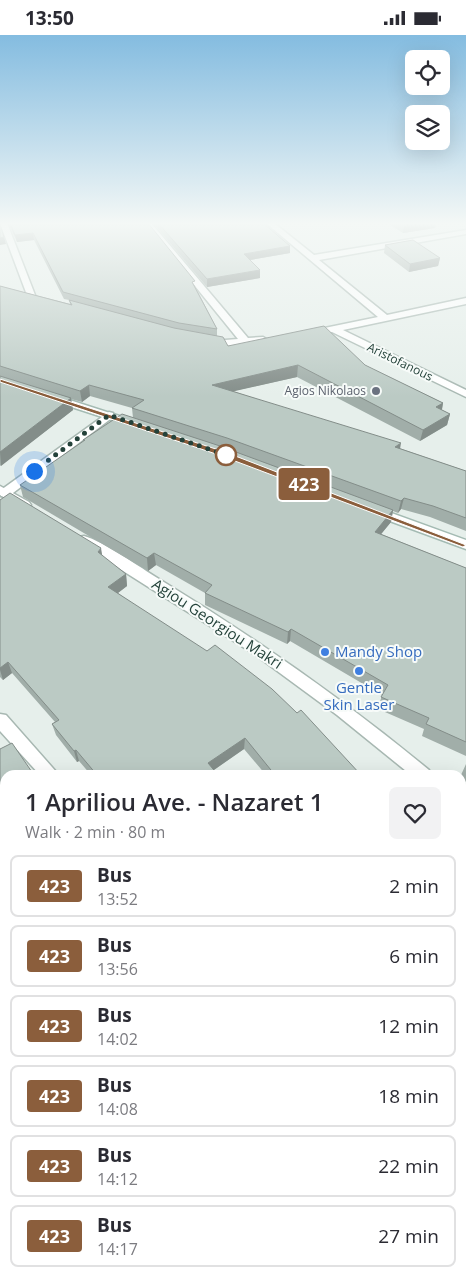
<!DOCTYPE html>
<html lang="en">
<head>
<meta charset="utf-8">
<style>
  body { margin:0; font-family:"Open Sans",sans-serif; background:#f2f2f3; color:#2b2b33; height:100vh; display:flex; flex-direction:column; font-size:19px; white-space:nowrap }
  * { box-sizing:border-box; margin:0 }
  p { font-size:16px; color:#7c7c81 }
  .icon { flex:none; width:28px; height:28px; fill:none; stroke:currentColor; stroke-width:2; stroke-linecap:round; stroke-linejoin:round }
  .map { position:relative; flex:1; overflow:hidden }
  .side { position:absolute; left:0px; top:735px; width:466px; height:515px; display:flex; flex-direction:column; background:#fff; border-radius:15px 15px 0 0; box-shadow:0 5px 20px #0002 }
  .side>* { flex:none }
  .badge { padding:0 10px; border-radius:4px; font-size:18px; line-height:32px }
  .fabs { position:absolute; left:405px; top:15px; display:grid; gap:10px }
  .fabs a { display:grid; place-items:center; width:45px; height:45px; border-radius:8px; background:#fff; box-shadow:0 5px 20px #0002; font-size:25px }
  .you { position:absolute; width:25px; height:25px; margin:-12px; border:4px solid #fff; border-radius:50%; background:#1a73e8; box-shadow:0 0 0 8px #1a73e833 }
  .map>.badge { position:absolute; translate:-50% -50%; box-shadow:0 0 0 2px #fff }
  .round { display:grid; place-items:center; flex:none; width:52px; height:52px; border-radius:8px; background:#f2f2f3 }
  .headline { display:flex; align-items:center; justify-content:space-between; height:85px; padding:0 25px }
  h1 { font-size:24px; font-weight:600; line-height:38px }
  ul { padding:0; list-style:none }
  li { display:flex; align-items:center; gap:15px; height:62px; margin:0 10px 8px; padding:0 15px; border:2px solid #e1e1e2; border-radius:8px }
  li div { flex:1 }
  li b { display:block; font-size:19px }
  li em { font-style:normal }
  li .badge { min-width:55px; font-weight:700; text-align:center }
  .status { display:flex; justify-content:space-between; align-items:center; height:35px; padding:0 25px; background:#fff; direction:ltr }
  .status svg { height:14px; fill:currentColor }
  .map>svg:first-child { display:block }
  .green { fill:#bfe0c8 }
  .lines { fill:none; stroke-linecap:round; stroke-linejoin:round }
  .minor-casing { stroke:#a8b8b2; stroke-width:3 }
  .tertiary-casing { stroke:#a8b8b2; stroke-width:3 }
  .secondary-casing { stroke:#a4bbb3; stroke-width:3 }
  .minor { fill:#fff; fill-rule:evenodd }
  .tertiary { fill:#fff; fill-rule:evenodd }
  .secondary { fill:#fff; fill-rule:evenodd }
  .wall { fill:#a1aea9 }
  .shaded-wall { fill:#838d89 }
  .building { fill:#bbcac4; stroke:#838d89 }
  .line { fill:#8b5e3c; stroke:#fff }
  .walk { stroke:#24423a; stroke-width:5; stroke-dasharray:0 9 }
  .worship-dot { fill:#6b7280; stroke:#f7fbf9; stroke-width:2 }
  .stop-dot { fill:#fff; stroke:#8b5e3c; stroke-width:2.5 }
  .shop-dot { fill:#3f7fe0; stroke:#f7fbf9; stroke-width:2 }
  .labels { text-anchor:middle; stroke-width:4; stroke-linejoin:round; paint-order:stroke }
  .far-street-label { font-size:12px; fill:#24423a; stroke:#f7fbf9 }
  .far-worship-label { font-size:12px; fill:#5b616d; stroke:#f7fbf9; text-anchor:end }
  .street-label { font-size:15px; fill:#24423a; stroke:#f7fbf9 }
  .shop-label { font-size:15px; fill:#366cbe; stroke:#f7fbf9; text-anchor:start }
</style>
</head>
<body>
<div class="status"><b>13:50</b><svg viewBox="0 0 49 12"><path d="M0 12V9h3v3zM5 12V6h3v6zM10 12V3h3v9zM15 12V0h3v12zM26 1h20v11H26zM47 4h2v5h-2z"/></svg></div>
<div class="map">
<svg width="466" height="1250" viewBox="0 0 466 1250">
  <rect width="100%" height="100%" fill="#e6efeb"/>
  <!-- green -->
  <path class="green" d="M290 1245H372L375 1250H283Z"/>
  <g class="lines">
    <defs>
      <path id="minor" d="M0 188H7L35 260 34 262 27 260Z
        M144 188H151L248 303 263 302 268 305 266 307 225 311 204 307 202 305 207 302 225 305 238 304Z
        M266 188H274L314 220 466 195V199L319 225 387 280 466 263V269L343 295 466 355V362L332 297 305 301V297L378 282Z
        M109 377 113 378V382L9 461H1V455Z
        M0 679 6 680 59 740H40L0 696Z
        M180 1245H210L208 1250H178Z
        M420 1245H448L450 1250H422Z"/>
      <path id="tertiary" d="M0 451 29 467 31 470 25 474 0 460Z
        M84 501C103 506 141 533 159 544 254 602 344 665 429 735L431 740H411L337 680 254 619 79 508 78 505 79 502Z
        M461 765 466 767V785L461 783Z"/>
      <path id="secondary" d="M54 360 138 387 140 389 138 391H130L50 365 49 363Z
        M372 471 466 505V514L368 478 366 475 368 472Z"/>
    </defs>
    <!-- minor casing -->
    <use href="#minor" class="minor-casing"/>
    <!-- tertiary casing -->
    <use href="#tertiary" class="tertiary-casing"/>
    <!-- secondary casing -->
    <use href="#secondary" class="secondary-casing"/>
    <!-- minor -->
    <use href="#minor" class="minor"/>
    <!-- tertiary -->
    <use href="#tertiary" class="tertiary"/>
    <!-- secondary -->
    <use href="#secondary" class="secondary"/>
  </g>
  <!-- wall -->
  <path class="wall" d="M8 188H148L195 251 217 294V301L228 311 365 330 443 368 442 375 450 379 447 390 420 406 297 342 233 356 466 436V496L430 482 401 474 398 478 393 476 391 487 381 499 466 533V721L422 701 424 694 378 674 382 660 290 606 287 609 205 570V558L156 530 148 536 23 462 20 450 133 383 132 373 90 361 82 367 71 364 73 375 0 431V251L70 269 69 265 64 264 34 205 17 207Z
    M153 188H263L290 211V218L250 225 260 243 207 252Z
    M387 188H436L435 193 403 198Z
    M385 210 440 223 438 231 409 237 384 218Z
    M0 465 102 521 126 539 127 551 118 558 361 740H266L244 714 214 735 218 740H91L79 726 77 727 56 700 52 689 55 687 12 638 3 645 0 642Z
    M466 729V747L461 744V740Z
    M461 816 466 820V1216L461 1218Z"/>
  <!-- shaded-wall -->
  <path class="shaded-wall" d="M420 188H436L435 193 403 198 404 190Z
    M33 198 34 205 17 207 15 200Z
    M4 202 6 209 0 210V203Z
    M290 211V218L244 226V219Z
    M440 223 438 231 409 237 410 229Z
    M260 235V243L207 252V244Z
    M298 330 297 342 213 361 212 350Z
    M89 350 90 361 82 367 80 356Z
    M71 363 73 375 1 431 0 417Z
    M443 368 441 379 436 372Z
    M450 379 447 390 420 406 423 395Z
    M401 408 399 420 395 412Z
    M404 463 401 474 398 478 401 466Z
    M393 475 391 487 373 509 375 497Z
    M101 513 103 525 98 517Z
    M154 518 156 530 148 536 147 523Z
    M126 539 127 551 110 564 108 552Z
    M291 594 290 606 287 609 288 597Z
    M8 627 12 638 3 645 0 635V633Z
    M245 703 244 714 208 739V728Z
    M76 715 79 726 77 727 74 716Z
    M5 821V835L0 838V824Z
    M43 1245H52L45 1250H36Z"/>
  <!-- building -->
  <path class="building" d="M10 188H148L195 246 192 247 217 294 179 288 63 257 33 198 15 200Z
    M158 188H263L290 211 244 219 260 235 207 244Z
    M401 188H420L404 190Z
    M0 190 4 202 0 203Z
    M413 205 440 223 410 229 385 210Z
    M0 251 72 270 69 265 174 293 223 302 228 311 324 291 365 330 443 368 436 372 450 379 423 395 298 330 212 350 401 408 395 412 466 436V483L433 471 404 463 401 466 227 403 132 373 144 365 89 350 80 356 0 331Z
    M0 341 71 363 0 417Z
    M122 379 217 410 393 475 375 497 466 533V707L426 689 429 683 381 662 388 650 291 594 288 597 205 558 212 550 154 518 147 523 20 450 85 405H83Z
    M10 458 101 513 98 517 126 539 108 552 207 616 215 610 272 654 297 678 301 675 361 740H275L245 703 208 728 218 740H97L76 715 74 716 52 689 59 685 8 627 0 633V465Z
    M12 708 34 740H5V821L0 824V714Z
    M378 736 382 740H371Z
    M461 816 466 820V1213L461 1207Z
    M5 960V1243L0 1229V963Z
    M6 1245H43L36 1250H7Z"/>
  <!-- sky -->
  <linearGradient id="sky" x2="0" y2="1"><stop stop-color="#84bce0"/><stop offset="0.52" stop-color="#f4f8f6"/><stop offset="1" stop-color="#f4f8f6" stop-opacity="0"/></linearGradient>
  <rect width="466" height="362" fill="url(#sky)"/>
  <!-- line -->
  <path class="line" d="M0 344 225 417 466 510 463 512 219 420 0 347Z"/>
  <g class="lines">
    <!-- walk -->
    <path class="walk" d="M34 436 109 380 226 420"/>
  </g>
  <!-- markers -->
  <circle class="worship-dot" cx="376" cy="356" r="5"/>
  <circle class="stop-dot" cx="226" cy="420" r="10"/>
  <g class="shop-dot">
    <circle cx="325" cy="617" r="5"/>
    <circle cx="359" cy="636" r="5"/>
  </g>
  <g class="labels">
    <!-- far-street labels -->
    <g class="far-street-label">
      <text transform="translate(400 327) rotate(26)" y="4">Aristofanous</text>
    </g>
    <!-- far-worship labels -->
    <g class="far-worship-label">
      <text x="366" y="360">Agios Nikolaos</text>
    </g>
    <!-- street labels -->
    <g class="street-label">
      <text transform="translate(217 589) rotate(33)" y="5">Agiou Georgiou Makri</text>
    </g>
    <!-- shop labels -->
    <g class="shop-label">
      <text x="335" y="622">Mandy Shop</text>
      <text x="359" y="658" text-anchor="middle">Gentle<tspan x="359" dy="17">Skin Laser</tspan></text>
    </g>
  </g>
</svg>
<div class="fabs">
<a><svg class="icon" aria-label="locate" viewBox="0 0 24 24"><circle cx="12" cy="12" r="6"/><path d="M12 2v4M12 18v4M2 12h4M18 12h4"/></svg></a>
<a><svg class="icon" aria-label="layers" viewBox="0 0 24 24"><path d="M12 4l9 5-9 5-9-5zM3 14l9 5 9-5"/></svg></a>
</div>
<div class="you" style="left:34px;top:436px"></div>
<b class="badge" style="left:304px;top:449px;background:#8b5e3c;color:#fff">423</b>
<section class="side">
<div class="headline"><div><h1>1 Apriliou Ave. - Nazaret 1</h1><p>Walk · 2 min · 80 m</p></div><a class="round"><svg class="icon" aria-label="heart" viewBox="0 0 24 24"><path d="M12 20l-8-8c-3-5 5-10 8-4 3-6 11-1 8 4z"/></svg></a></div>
<ul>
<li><span class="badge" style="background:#8b5e3c;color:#fff">423</span><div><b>Bus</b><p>13:52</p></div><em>2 min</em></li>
<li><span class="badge" style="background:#8b5e3c;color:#fff">423</span><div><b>Bus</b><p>13:56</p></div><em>6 min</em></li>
<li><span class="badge" style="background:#8b5e3c;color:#fff">423</span><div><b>Bus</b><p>14:02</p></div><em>12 min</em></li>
<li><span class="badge" style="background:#8b5e3c;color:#fff">423</span><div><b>Bus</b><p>14:08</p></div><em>18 min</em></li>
<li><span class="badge" style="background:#8b5e3c;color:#fff">423</span><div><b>Bus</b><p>14:12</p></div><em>22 min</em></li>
<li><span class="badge" style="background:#8b5e3c;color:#fff">423</span><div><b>Bus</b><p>14:17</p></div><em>27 min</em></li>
</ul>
</section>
</div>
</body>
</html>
